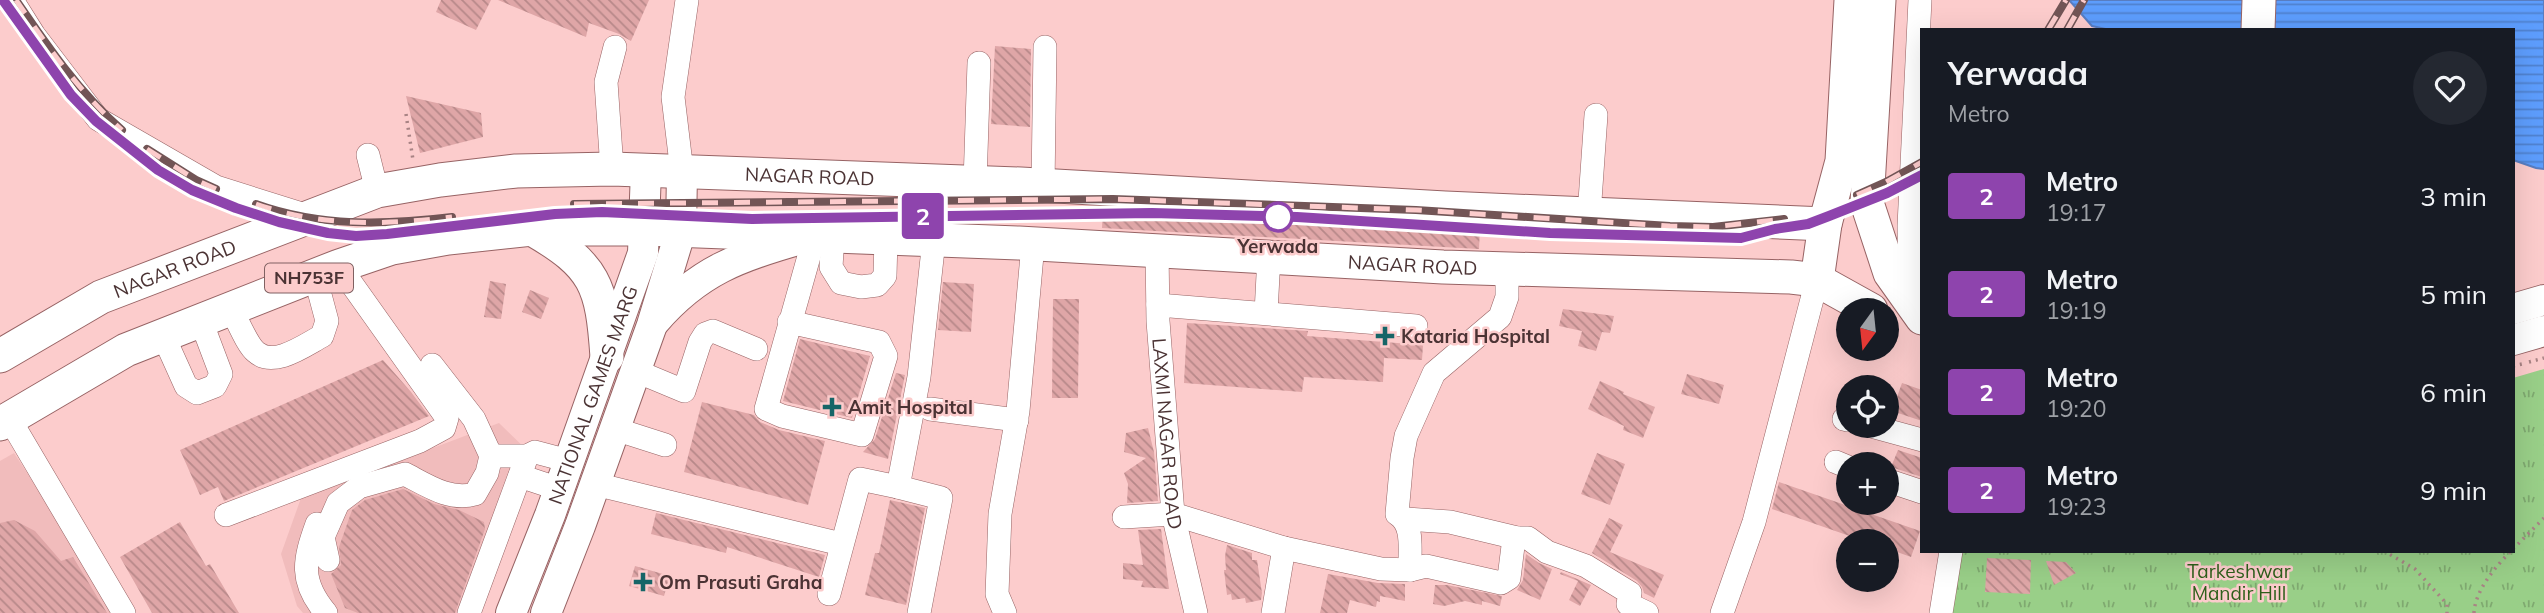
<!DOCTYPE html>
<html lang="en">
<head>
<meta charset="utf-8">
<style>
  body { margin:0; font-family:Mulish,sans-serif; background:#242831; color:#f1f3f6; height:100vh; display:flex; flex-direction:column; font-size:26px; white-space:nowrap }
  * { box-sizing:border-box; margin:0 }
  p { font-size:23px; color:#9ea1a6 }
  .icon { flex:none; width:38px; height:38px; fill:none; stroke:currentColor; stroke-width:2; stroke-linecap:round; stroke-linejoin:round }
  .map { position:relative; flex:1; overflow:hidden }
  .details { position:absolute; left:1920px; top:28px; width:595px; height:525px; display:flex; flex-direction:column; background:#171b24; border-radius:0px; box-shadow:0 7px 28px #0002 }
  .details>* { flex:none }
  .badge { padding:0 14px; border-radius:5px; font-size:24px; line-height:46px }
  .needle { width:46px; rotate:195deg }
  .fabs { position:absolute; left:1836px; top:298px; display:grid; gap:14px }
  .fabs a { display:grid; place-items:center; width:63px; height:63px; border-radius:50%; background:#171b24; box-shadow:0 7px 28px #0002; font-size:35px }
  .map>.badge { position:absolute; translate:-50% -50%; box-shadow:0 0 0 4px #fff }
  .round { display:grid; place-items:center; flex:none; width:74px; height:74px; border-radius:37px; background:#242831 }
  .overview { display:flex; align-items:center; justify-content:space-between; height:119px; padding:0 28px }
  h1 { font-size:33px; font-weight:700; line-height:52px }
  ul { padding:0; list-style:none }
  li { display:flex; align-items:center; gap:21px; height:98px; padding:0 28px }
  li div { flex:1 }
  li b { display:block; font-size:26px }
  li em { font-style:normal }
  li .badge { min-width:77px; font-weight:700; text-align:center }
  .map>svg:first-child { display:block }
  .built { fill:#f1bcbc }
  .grass { fill:url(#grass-tufts) }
  .water { fill:url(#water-rules); stroke:#587dc1; stroke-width:2 }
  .building { fill:url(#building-back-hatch) }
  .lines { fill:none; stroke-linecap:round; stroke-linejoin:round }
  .minor-casing { stroke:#976364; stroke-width:24 }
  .major-casing { stroke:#976364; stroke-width:32 }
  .highway-casing { stroke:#976364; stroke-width:35 }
  .path { stroke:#a88384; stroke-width:3.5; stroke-dasharray:2 5; stroke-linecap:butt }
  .minor { stroke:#fff; stroke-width:23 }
  .major { stroke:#fff; stroke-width:30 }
  .highway { stroke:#fff; stroke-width:33 }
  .rail-casing { stroke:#725556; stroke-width:8 }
  .rail { stroke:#fccccc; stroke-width:5; stroke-dasharray:16; stroke-linecap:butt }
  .line-casing { stroke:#fff; stroke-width:16 }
  .line { stroke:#8e44ad; stroke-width:10 }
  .stop-dot { fill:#fff; stroke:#8e44ad; stroke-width:3.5 }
  .poi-dot { fill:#166567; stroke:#fccccc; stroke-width:2.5 }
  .labels { text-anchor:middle; stroke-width:5; stroke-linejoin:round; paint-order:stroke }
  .shield { fill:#fccccc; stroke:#806162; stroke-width:2 }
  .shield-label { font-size:18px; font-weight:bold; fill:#4b3334 }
  .street-label { font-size:19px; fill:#4b3334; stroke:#fccccc }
  .stop-label { font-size:19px; font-weight:bold; fill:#4b3334; stroke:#fccccc }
  .poi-label { font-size:19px; font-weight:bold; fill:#4b3334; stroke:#fccccc; text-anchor:start }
  .park-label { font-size:19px; fill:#2e5f1b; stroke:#fccccc }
</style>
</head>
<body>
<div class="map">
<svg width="2544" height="613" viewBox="0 0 2544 613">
  <defs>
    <pattern id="grass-tufts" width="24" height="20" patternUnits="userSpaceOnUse" patternTransform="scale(1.75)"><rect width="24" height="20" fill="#99cf88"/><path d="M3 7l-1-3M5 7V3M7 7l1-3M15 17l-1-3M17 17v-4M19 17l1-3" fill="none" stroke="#7fa970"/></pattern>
    <pattern id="water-rules" width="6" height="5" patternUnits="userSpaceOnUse" patternTransform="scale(1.75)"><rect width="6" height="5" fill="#5d9dfd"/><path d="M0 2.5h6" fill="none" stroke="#4f81ce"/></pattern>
    <pattern id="building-back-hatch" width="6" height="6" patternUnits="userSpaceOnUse" patternTransform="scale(1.75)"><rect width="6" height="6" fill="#dfa6a7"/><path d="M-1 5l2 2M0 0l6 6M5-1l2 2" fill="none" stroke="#b78889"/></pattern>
  </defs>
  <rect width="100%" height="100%" fill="#fccccc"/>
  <!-- built -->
  <path class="built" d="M499 423 531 454 475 613H303L297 606 281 554 301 498Z
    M14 453 119 613H0V461Z"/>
  <!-- grass -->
  <path class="grass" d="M2544 369V613H1941L1957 551H2513V378Z"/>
  <!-- water -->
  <path class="water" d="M2069 0H2544V169L2536 168 2513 160V30H2110L2092 26Z"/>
  <!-- building -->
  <path class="building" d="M441 0H491L476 30 436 12Z
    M498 0H649L631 41 619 34 589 23 586 37Z
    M995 46 1031 49 1030 127 991 124Z
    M406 96 481 113 483 137 420 153Z
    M1103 208 1480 229 1479 249 1102 228Z
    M490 281 506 284 501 319 484 317Z
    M943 282 974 284 971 332 938 330Z
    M530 290 549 298 541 319 522 312Z
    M1053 299H1079L1078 398H1052Z
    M1563 309 1614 316 1610 333 1602 332 1596 351 1578 346 1582 331 1559 326Z
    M1187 323 1308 331 1307 336 1423 345 1422 360 1384 358 1383 382 1304 377 1302 392 1184 383Z
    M800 339 870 356 852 418 783 401Z
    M383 360 411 392 429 416 224 501 218 487 200 495 180 450Z
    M896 373 905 375 888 459 863 452 875 439Z
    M1687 374 1724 385 1719 404 1681 394Z
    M1600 381 1624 392 1623 394 1655 407 1643 438 1623 430 1624 426 1588 409Z
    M1902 383 1922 390V421L1892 411Z
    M702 402 754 415 760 422 779 430 825 441 808 505 684 472Z
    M1148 428 1154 452 1158 501 1127 503 1128 484 1124 473 1146 458 1124 452 1126 433Z
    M1898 450 1922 458V477L1891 467Z
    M1597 453 1625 464 1610 505 1581 494Z
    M1779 482 1920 531 1911 557 1886 548V541H1864L1772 509Z
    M403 489 434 504 459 510 484 522 485 529 455 613H358L345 608 331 574 341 565 339 547 352 510 365 500Z
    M890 500 925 508 906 605 865 595 875 553H879Z
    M656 513 825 555 819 577 727 547 726 553 651 534Z
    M1609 518 1623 525 1610 552 1664 575 1654 598 1644 593 1642 587 1637 581 1592 553Z
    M14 520 35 531 61 561 73 557 107 613H0V523Z
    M180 522 206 566 210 564 239 613H152L120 557Z
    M1161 529 1169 589 1141 587 1143 581 1123 579V563L1143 565 1138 530Z
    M1227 545 1252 553V560H1257L1262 593 1261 600 1246 603 1245 598 1232 600 1231 594 1227 595 1224 570H1226L1225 556Z
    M1526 554 1539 563 1552 569 1540 600 1517 590 1523 580Z
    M1987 558 2031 560 2030 594 1985 592Z
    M2046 561 2066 562 2076 573 2054 585Z
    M635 566 670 576 664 596 629 586Z
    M1561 572 1591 585 1580 606 1569 600 1578 581 1560 574Z
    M1328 574 1378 583 1405 584V601L1380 596V602L1377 601 1376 607 1350 600 1347 613H1320Z
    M1435 585H1447L1502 596 1500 606 1482 601V605L1465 601 1444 606 1433 604Z"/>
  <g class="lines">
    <defs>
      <g id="minor">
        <path d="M12 0 34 35 98 119 216 187 308 216"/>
        <path d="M368 155 377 191"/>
        <path d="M612 169 606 82 615 47"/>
        <path d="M682 172 673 97 687 0"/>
        <path d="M975 183 979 63"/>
        <path d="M1043 186 1045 47"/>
        <path d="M1589 215 1596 115"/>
        <path d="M833 236 831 267 841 283 861 287 877 285 885 276 886 238"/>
        <path id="s1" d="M1157 250 1158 321 1173 514 1196 613"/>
        <path d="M1910 301 1909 226 1920 0"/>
        <path d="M1158 305 1416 326"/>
        <path d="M231 309C237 319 247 345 256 352 274 368 305 345 322 336L327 321 315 276"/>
        <path d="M1266 313 1269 256"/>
        <path d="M789 322 879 342 886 356 862 435 782 416 766 409 815 235"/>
        <path d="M163 335 186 386 197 393 215 386 221 374 201 321"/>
        <path d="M636 371 684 391 700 342 705 334 713 331 756 349"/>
        <path d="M930 409 1017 420"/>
        <path d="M9 418 124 613"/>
        <path d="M1844 419 1848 420"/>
        <path d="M1867 425 1922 440"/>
        <path d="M615 429 665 445"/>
        <path d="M491 456H527L535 452 569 461"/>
        <path d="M1836 462 1848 467"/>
        <path d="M520 476 559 489"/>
        <path d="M1886 480 1922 492"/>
        <path d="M595 484 841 544"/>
        <path d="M226 515 420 441 444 428 447 418 339 266"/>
        <path d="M1124 517 1173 514 1284 548 1381 569 1410 570 1426 566 1501 583 1509 578 1513 546 1517 538"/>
        <path d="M1406 519 1450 522 1517 538H1528L1547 552 1586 566 1630 593 1628 604 1647 613"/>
        <path d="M317 524C304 560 299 581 326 613"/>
        <path d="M328 560 323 537 338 503 359 487 405 474C428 486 450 501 475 494L487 473 491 456 474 419 432 365"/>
        <path d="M1410 570C1409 551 1415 525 1397 514L1402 458 1406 436 1434 373 1500 317 1507 297V269"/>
        <path d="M829 594 860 479 898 487"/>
        <path d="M469 613 527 456"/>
        <path d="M919 613 941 498 898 487 919 377 934 240"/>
        <path d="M1005 613 997 594 1000 514 1018 411 1033 244"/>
        <path d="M1273 613 1284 548"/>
        <path d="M1722 613 1754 522 1817 280"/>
        <path d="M1941 613 1951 551"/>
      </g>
      <g id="major">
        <path d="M2513 309 2544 300"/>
        <path d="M655 321C698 271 740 256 801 239"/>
        <path d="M2513 340 2544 331"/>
        <path id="s2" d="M511 613 550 515 643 253 646 170"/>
        <path d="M546 613 580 526 652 325 681 230 682 172"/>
      </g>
      <g id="highway">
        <path d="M1879 0 1867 203 1890 273 1922 318"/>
        <path d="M2258 30 2259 0"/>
        <path d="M532 229C596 266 602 285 607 357"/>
        <path d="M1817 280 1825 224"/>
        <path id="s3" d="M0 356 101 297 377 191 440 180 516 171 612 169 1021 184 1445 208 1825 224 1842 161 1851 0"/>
        <path id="s4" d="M0 424 126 350 339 266 392 248 448 238 532 229H646L1019 243 1443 267 1791 277 1817 280 1871 310"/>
      </g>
    </defs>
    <!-- minor casing -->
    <use href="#minor" class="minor-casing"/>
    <!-- major casing -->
    <use href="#major" class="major-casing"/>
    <!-- highway casing -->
    <use href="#highway" class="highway-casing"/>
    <!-- path -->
    <path class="path" d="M406 114 413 160
      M2529 362 2544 358
      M2513 366 2522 364
      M2513 549 2544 518
      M2384 551 2415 569 2447 604V613
      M2474 613C2475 591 2495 567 2511 551"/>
    <!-- minor -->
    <use href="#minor" class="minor"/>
    <!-- major -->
    <use href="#major" class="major"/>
    <!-- highway -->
    <use href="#highway" class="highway"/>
    <defs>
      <path id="rail" d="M3 0 71 95 96 121 158 170 192 190 236 208 279 222 328 233 356 236 386 234 555 214 602 212 752 219 1152 213 1297 217 1550 233 1741 238 1775 229 1808 224 1887 193 1922 175
        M16 0C48 47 79 92 122 130
        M2048 30 2066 0
        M2067 30 2084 0
        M147 149 196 180 216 189
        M1857 195 1886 182 1922 162
        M256 204C320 227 386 225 452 217
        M574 204 1113 199 1416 210 1670 226 1713 227 1784 219"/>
    </defs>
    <!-- rail casing -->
    <use href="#rail" class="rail-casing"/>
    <!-- rail -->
    <use href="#rail" class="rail"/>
  </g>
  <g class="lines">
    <defs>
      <path id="line" d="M3 0 71 95 96 121 158 170 192 190 236 208 279 222 328 233 356 236 387 234 555 214 602 212 752 219 1152 213 1297 217 1550 233 1741 238 1775 229 1808 224 1829 216 1887 193 1922 175"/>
    </defs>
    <!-- line casing -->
    <use href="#line" class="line-casing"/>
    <!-- line -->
    <use href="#line" class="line"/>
  </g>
  <!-- markers -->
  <circle class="stop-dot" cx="1278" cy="217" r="14"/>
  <g class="poi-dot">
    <path d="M1381.5 325.5h7v7h7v7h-7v7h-7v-7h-7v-7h7z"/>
    <path d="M828.5 396.5h7v7h7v7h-7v7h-7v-7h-7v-7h7z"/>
    <path d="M639.5 571.5h7v7h7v7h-7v7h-7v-7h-7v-7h7z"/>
  </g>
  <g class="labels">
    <!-- shield labels -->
    <rect class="shield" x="265" y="263.5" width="88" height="29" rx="5"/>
    <g class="shield-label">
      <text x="309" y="284">NH753F</text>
    </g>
    <!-- street labels -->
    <g class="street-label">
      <text dy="7" stroke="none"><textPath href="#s3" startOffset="847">NAGAR ROAD</textPath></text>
      <text dy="7" stroke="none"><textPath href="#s4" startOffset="1454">NAGAR ROAD</textPath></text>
      <text dy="7" stroke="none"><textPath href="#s3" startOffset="196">NAGAR ROAD</textPath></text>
      <text dy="7" stroke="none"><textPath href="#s2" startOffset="233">NATIONAL GAMES MARG</textPath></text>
      <text dy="7" stroke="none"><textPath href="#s1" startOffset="184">LAXMI NAGAR ROAD</textPath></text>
    </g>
    <!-- stop labels -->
    <g class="stop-label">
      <text x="1278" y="253">Yerwada</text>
    </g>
    <!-- poi labels -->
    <g class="poi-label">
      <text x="1401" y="343">Kataria Hospital</text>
      <text x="848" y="414">Amit Hospital</text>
      <text x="659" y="589">Om Prasuti Graha</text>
    </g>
    <!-- park labels -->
    <g class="park-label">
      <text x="2239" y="578">Tarkeshwar<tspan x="2239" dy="22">Mandir Hill</tspan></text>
    </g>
  </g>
</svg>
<div class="fabs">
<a><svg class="needle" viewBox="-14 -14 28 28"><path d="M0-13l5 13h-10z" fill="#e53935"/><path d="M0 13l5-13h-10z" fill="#9ea1a6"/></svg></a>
<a><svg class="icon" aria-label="locate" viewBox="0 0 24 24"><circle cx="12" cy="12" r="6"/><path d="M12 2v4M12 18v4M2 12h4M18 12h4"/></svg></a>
<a>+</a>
<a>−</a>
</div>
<b class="badge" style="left:923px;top:216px;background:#8e44ad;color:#fff">2</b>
<section class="details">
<div class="overview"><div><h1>Yerwada</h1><p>Metro</p></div><a class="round"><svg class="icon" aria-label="heart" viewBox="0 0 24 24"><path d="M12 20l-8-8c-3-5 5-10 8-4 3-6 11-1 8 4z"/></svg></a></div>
<ul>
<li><span class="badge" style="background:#8e44ad;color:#fff">2</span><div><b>Metro</b><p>19:17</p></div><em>3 min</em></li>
<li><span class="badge" style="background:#8e44ad;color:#fff">2</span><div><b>Metro</b><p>19:19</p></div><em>5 min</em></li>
<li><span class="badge" style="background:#8e44ad;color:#fff">2</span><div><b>Metro</b><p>19:20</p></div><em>6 min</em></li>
<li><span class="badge" style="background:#8e44ad;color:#fff">2</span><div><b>Metro</b><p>19:23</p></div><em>9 min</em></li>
</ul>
</section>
</div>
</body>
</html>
